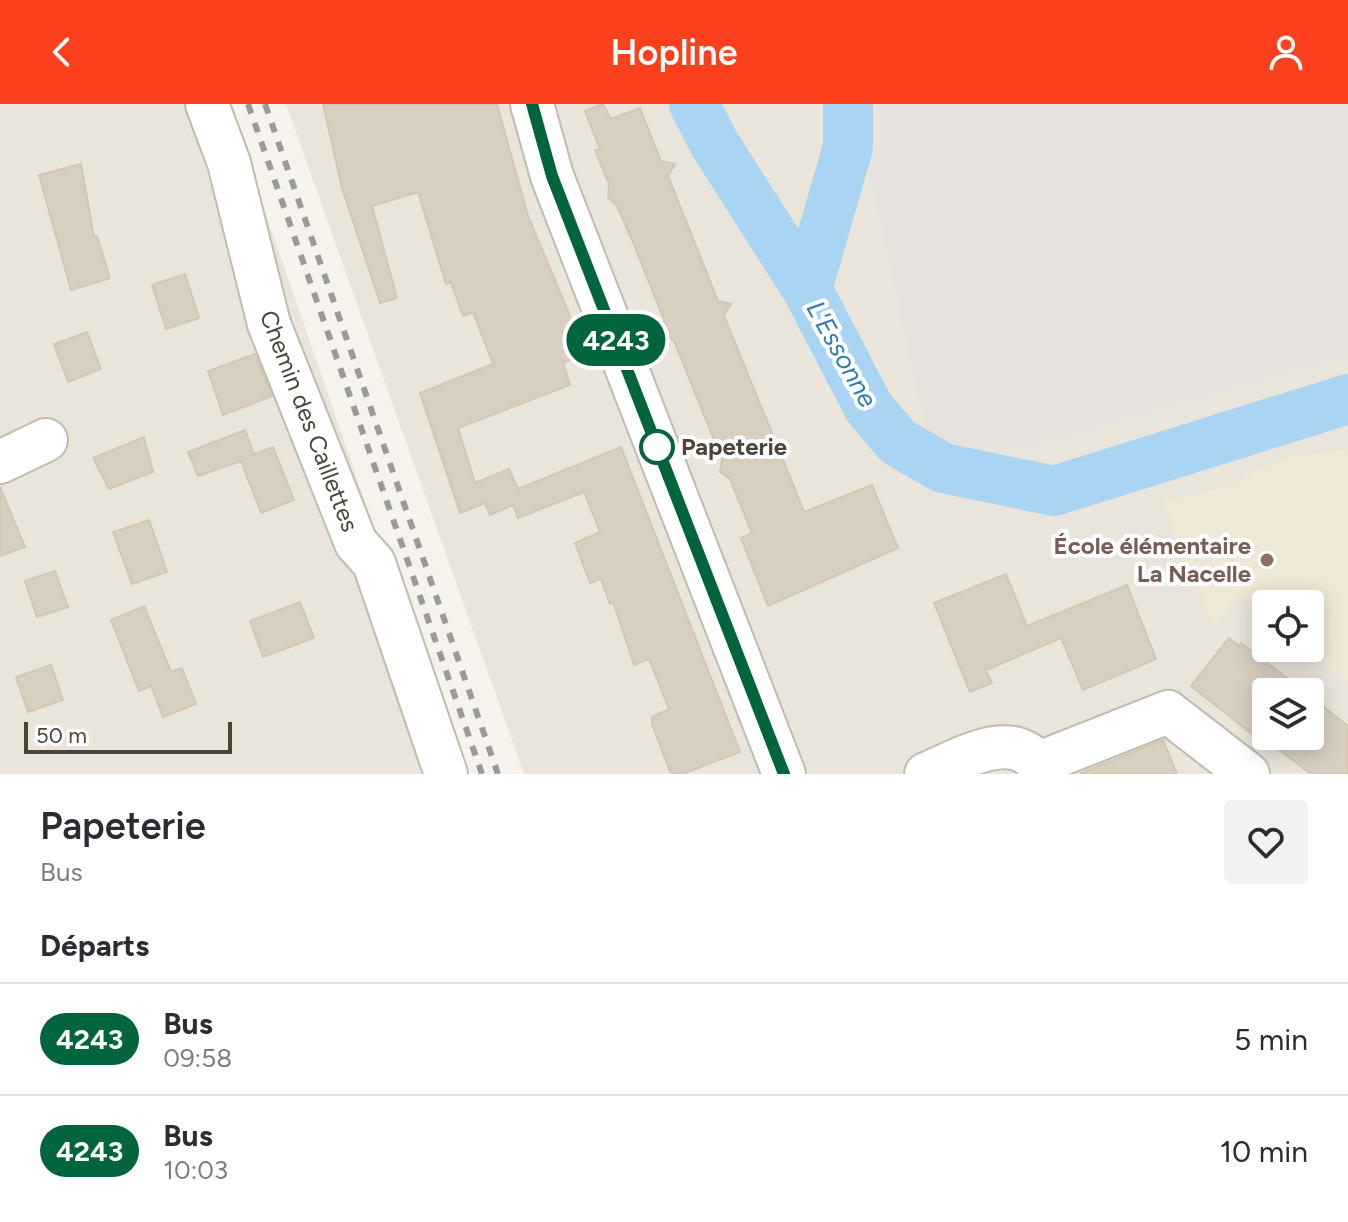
<!DOCTYPE html>
<html lang="fr">
<head>
<meta charset="utf-8">
<style>
  body { margin:0; font-family:Figtree,sans-serif; background:#f2f2f3; color:#2b2b33; height:100vh; display:flex; flex-direction:column; font-size:30px; white-space:nowrap }
  * { box-sizing:border-box; margin:0 }
  p { font-size:26px; color:#7c7c81 }
  .icon { flex:none; width:44px; height:44px; fill:none; stroke:currentColor; stroke-width:2; stroke-linecap:round; stroke-linejoin:round }
  .map { position:relative; height:670px; overflow:hidden }
  .drawer { display:flex; flex-direction:column; background:#fff; flex:1 }
  .drawer>* { flex:none }
  .badge { padding:0 16px; border-radius:26px; font-size:28px; line-height:52px }
  .fabs { position:absolute; left:1252px; top:486px; display:grid; gap:16px }
  .fabs a { display:grid; place-items:center; width:72px; height:72px; border-radius:8px; background:#fff; box-shadow:0 4px 20px #0003; font-size:40px }
  .scale { position:absolute; left:24px; bottom:20px; width:208px; box-sizing:border-box; padding-left:8px; border:4px solid #4b4439; border-top:0; font-size:22px; line-height:28px; white-space:nowrap; color:#4b4439; -webkit-text-stroke:6px #fff; paint-order:stroke }
  .map>.badge { position:absolute; translate:-50% -50%; box-shadow:0 0 0 4px #fff }
  h2 { padding:0 40px; font-size:30px; line-height:72px }
  .round { display:grid; place-items:center; flex:none; width:84px; height:84px; border-radius:8px; background:#f2f2f3 }
  .headline { display:flex; align-items:center; justify-content:space-between; height:136px; padding:0 40px }
  h1 { font-size:38px; font-weight:600; line-height:60px }
  ul { padding:0; list-style:none }
  li { display:flex; align-items:center; gap:24px; height:112px; padding:0 40px; border-top:2px solid #e1e1e2 }
  li div { flex:1 }
  li b { display:block; font-size:30px }
  li em { font-style:normal }
  li .badge { min-width:88px; font-weight:700; text-align:center }
  header { display:flex; justify-content:space-between; align-items:center; height:104px; padding:0 40px; background:#fc3f1d; color:#fff; font-size:36px; font-weight:600 }
  .map>svg:first-child { display:block }
  .residential { fill:#eae5da; fill-rule:evenodd }
  .industrial { fill:#e6e2dd }
  .education { fill:#efe8d6 }
  .lines { fill:none; stroke-linecap:round; stroke-linejoin:round }
  .river { stroke:#a9d4f2; stroke-width:50 }
  .building { fill:#d8cfc1; stroke:#d3c7b4; stroke-width:2 }
  .minor-casing { stroke:#c2bbae; stroke-width:46 }
  .minor { stroke:#fff; stroke-width:42 }
  .rail { stroke:#9a9a9a; stroke-width:6; stroke-dasharray:10 10; stroke-linecap:butt }
  .line-casing { stroke:#fff; stroke-width:18 }
  .line { stroke:#00643c; stroke-width:12 }
  .stop-dot { fill:#fff; stroke:#00643c; stroke-width:4 }
  .education-dot { fill:#8d6e63; stroke:#fff; stroke-width:3 }
  .labels { text-anchor:middle; stroke-width:8; stroke-linejoin:round; paint-order:stroke }
  .street-label { font-size:24px; fill:#4b4439; stroke:#fff }
  .stop-label { font-size:24px; font-weight:bold; fill:#4b4439; stroke:#fff; text-anchor:start }
  .education-label { font-size:24px; font-weight:bold; fill:#785e54; stroke:#fff; text-anchor:end }
  .water-label { font-size:26px; font-style:italic; fill:#2e7ab2; stroke:#fff }
</style>
</head>
<body>
<header><svg class="icon" aria-label="back" viewBox="0 0 24 24"><path d="M15 5l-7 7 7 7"/></svg>Hopline<svg class="icon" aria-label="person" viewBox="0 0 24 24"><circle cx="12" cy="8" r="4"/><path d="M4 21q1-7 8-7t8 7"/></svg></header>
<div class="map">
<svg width="1348" height="670" viewBox="0 0 1348 670">
  <rect width="100%" height="100%" fill="#f6f3ec"/>
  <!-- residential -->
  <path class="residential" d="M0 0H228L459 670H0Z
    M286 0H854L926 333 1033 341 1348 251V670H524ZM1266 500H1310V544H1266ZM1266 588H1310V632H1266Z"/>
  <!-- industrial -->
  <path class="industrial" d="M854 0H1348V251L1033 341 954 347 926 333Z"/>
  <!-- education -->
  <path class="education" d="M1348 346V576L1307 544H1310V500H1266V512L1239 490 1211 526 1213 520 1163 398 1229 383 1259 365 1297 351Z"/>
  <g class="lines">
    <!-- river -->
    <path class="river" d="M694 0 714 39 807 185 869 304 898 338 943 364 1054 387 1348 295
      M807 185 848 43V0"/>
  </g>
  <!-- building -->
  <path class="building" d="M323 0H497L528 112 586 250 563 259 570 281 458 324 475 379 509 365 518 385 621 343 740 648 682 670H671L652 620V613L669 605 649 555 634 561 613 498 610 500 601 475 590 479 575 439 600 428 584 388 518 414 513 401 490 411 485 399 460 409 420 289 493 260 473 208 463 212 451 178 446 180 418 88 372 102 397 194 380 199 342 84Z
    M603 0 611 15 640 4 661 57 675 60 668 72 718 197 731 200 724 212 775 336 786 343 782 353 804 408 872 381 898 444 768 502 741 434 752 429 730 375 720 368 722 355 674 237 664 228V216L632 136 617 102 608 93 609 80 595 46 600 45 585 7Z
    M81 60 94 133 97 132 110 174 71 186 39 71Z
    M185 170 199 214 166 225 152 181Z
    M87 228 101 265 68 278 54 240Z
    M255 250 272 292 223 311 208 267Z
    M245 326 254 350 273 343 294 396 261 409 241 357 198 372 188 348Z
    M144 333 153 368 109 385 93 354Z
    M0 383 25 443 0 452Z
    M149 416 167 468 132 480 113 428Z
    M55 467 68 503 37 513 25 477Z
    M1006 470 1027 522 1127 481 1156 555 1083 586 1061 534 986 566 992 579 970 588 934 499Z
    M300 498 314 534 263 553 250 517Z
    M144 502 171 568 182 564 196 600 163 613 151 582 139 587 111 516Z
    M1229 534 1239 542 1241 539 1305 588H1266V632H1310V592L1348 622V670H1311L1266 636V641L1191 582Z
    M51 561 63 596 28 608 16 573Z
    M1163 636 1177 670H1081V669Z"/>
  <g class="lines">
    <defs>
      <path id="minor" d="M207 0 229 59 269 220 356 439 374 459 446 670
        M532 0 552 72 784 670
        M0 358 46 336
        M1039 659 1168 608 1248 670
        M926 670C962 655 1021 618 1043 670"/>
    </defs>
    <!-- minor casing -->
    <use href="#minor" class="minor-casing"/>
    <!-- minor -->
    <use href="#minor" class="minor"/>
    <!-- rail -->
    <path class="rail" d="M248 0 482 670
      M265 0 498 670"/>
  </g>
  <g class="lines">
    <defs>
      <path id="line" d="M532 0 552 72 784 670"/>
    </defs>
    <!-- line casing -->
    <use href="#line" class="line-casing"/>
    <!-- line -->
    <use href="#line" class="line"/>
  </g>
  <!-- markers -->
  <circle class="stop-dot" cx="657" cy="343" r="16"/>
  <circle class="education-dot" cx="1267" cy="456" r="8"/>
  <g class="labels">
    <!-- street labels -->
    <g class="street-label">
      <text transform="translate(309 317) rotate(69)" y="8">Chemin des Caillettes</text>
    </g>
    <!-- stop labels -->
    <g class="stop-label">
      <text x="681" y="351">Papeterie</text>
    </g>
    <!-- education labels -->
    <g class="education-label">
      <text x="1251" y="450">École élémentaire<tspan x="1251" dy="28">La Nacelle</tspan></text>
    </g>
    <!-- water labels -->
    <g class="water-label">
      <text transform="translate(842 250) rotate(61)" y="9">L'Essonne</text>
    </g>
  </g>
</svg>
<div class="fabs">
<a><svg class="icon" aria-label="locate" viewBox="0 0 24 24"><circle cx="12" cy="12" r="6"/><path d="M12 2v4M12 18v4M2 12h4M18 12h4"/></svg></a>
<a><svg class="icon" aria-label="layers" viewBox="0 0 24 24"><path d="M12 4l9 5-9 5-9-5zM3 14l9 5 9-5"/></svg></a>
</div>
<div class="scale">50 m</div>
<b class="badge" style="left:616px;top:236px;background:#00643c;color:#fff">4243</b>
</div>
<section class="drawer">
<div class="headline"><div><h1>Papeterie</h1><p>Bus</p></div><a class="round"><svg class="icon" aria-label="heart" viewBox="0 0 24 24"><path d="M12 20l-8-8c-3-5 5-10 8-4 3-6 11-1 8 4z"/></svg></a></div>
<h2>Départs</h2>
<ul>
<li><span class="badge" style="background:#00643c;color:#fff">4243</span><div><b>Bus</b><p>09:58</p></div><em>5 min</em></li>
<li><span class="badge" style="background:#00643c;color:#fff">4243</span><div><b>Bus</b><p>10:03</p></div><em>10 min</em></li>
</ul>
</section>
</body>
</html>
